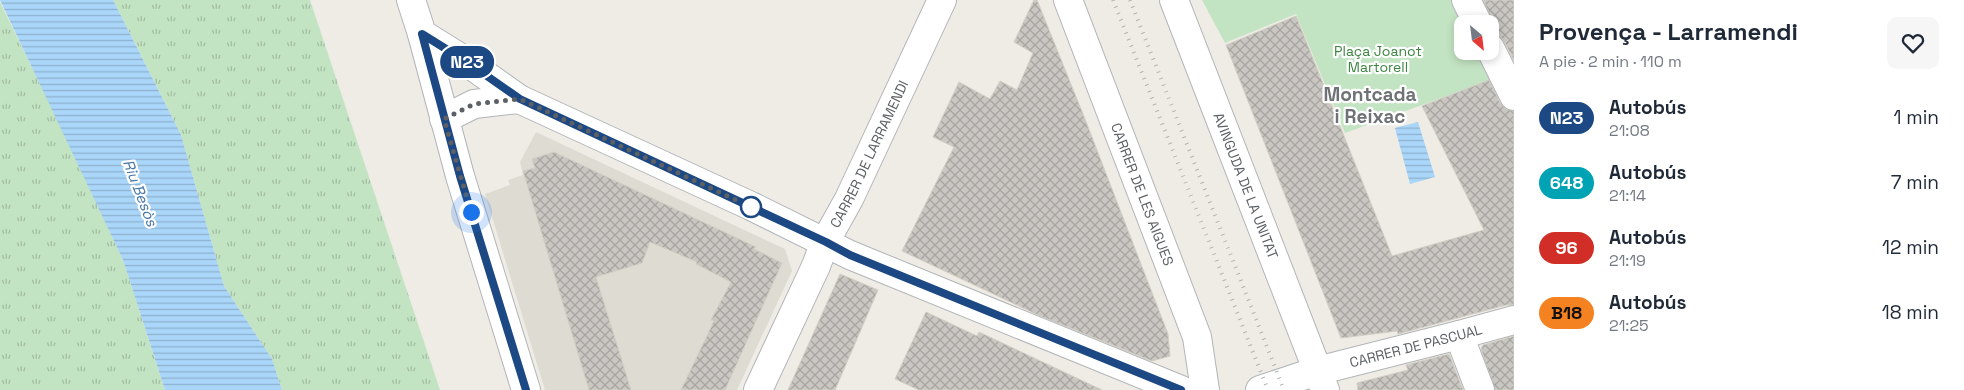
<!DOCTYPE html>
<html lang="es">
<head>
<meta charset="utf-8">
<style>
  body { margin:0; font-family:"Space Grotesk",sans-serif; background:#f6f6f7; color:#1f2937; height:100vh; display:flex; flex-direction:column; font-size:19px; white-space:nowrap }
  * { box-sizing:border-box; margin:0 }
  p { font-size:16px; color:#747a83 }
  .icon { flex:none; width:28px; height:28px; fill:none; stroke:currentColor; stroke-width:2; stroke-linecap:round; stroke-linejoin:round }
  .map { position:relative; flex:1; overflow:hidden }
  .drawer { display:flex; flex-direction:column; background:#fff; width:450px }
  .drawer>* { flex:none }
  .badge { padding:0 10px; border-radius:16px; font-size:18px; line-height:32px }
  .needle { width:32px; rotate:152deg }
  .buttons { position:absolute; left:1454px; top:15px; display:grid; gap:10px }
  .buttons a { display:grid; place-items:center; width:45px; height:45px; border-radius:10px; background:#fff; box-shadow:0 2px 8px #0003; font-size:25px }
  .you { position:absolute; width:25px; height:25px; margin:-12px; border:4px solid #fff; border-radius:50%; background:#1a73e8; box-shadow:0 0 0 8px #1a73e833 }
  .map>.badge { position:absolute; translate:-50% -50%; box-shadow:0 0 0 2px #fff }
  .round { display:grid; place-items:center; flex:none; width:52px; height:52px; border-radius:10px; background:#f6f6f7 }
  .head { display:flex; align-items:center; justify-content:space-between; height:85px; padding:0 25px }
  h1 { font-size:24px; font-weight:800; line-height:38px }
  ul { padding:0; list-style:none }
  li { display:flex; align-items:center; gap:15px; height:65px; padding:0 25px }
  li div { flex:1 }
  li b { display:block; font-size:19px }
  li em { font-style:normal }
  li .badge { min-width:55px; font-weight:700; text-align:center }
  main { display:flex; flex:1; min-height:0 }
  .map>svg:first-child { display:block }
  .education { fill:#dedbd3 }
  .grass { fill:url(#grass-tufts) }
  .park { fill:#c3e4c3 }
  .water { fill:url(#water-rules) }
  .building { fill:url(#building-cross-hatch); stroke:#d2cec3 }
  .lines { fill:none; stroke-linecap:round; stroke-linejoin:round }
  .minor-casing { stroke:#b2b5b9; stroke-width:30 }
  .minor { stroke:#fff; stroke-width:28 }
  .rail { stroke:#b3b4b4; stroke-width:4; stroke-dasharray:1 6; stroke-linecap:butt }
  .line-casing { stroke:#fff; stroke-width:11 }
  .line { stroke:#1c4883; stroke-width:8 }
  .walk { stroke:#5d6064; stroke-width:5; stroke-dasharray:0 9 }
  .stop-dot { fill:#fff; stroke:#1c4883; stroke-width:2.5 }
  .labels { text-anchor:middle; stroke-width:4.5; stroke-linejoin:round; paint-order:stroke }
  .park-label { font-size:14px; fill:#3c8440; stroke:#fff }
  .street-label { font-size:14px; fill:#5d6064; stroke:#fff }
  .water-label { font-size:15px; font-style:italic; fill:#4877aa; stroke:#fff }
  .district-label { font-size:19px; font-weight:bold; fill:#6e7276; stroke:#fff }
</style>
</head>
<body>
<main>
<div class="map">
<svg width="1514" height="390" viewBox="0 0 1514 390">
  <defs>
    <pattern id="grass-tufts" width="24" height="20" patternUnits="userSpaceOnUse" patternTransform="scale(1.25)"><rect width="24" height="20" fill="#c3e4c3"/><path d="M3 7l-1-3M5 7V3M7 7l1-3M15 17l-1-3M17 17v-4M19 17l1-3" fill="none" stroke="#a2bca2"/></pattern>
    <pattern id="water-rules" width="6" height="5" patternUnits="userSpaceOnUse" patternTransform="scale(1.25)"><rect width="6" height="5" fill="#aad6f9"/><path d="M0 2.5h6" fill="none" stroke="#8eb1cd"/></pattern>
    <pattern id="building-cross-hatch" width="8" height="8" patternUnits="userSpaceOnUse" patternTransform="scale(1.25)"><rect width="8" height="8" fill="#cac7c2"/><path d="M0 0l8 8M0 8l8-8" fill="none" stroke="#a7a5a1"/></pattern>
  </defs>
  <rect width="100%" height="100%" fill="#eeece5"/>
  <!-- education -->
  <path class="education" d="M536 132 785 249 792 271 737 390H545L485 194 510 185 508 180 523 175 520 162Z"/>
  <!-- grass -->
  <path class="grass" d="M113 0H310L440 390H282L272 359 224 286 181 135Z
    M0 2 61 127 123 260 165 390H0Z"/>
  <!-- park -->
  <path class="park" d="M1202 0H1455L1467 24H1462V51H1481L1493 79 1345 133 1296 14 1225 43Z"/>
  <!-- water -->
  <path class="water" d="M0 0H113L181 135 224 286 272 359 282 390H165L123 260Z
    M1418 122 1435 177 1410 184 1395 128Z"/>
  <!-- building -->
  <path class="building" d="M1034 0H1037L1085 119 1168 334 1170 356 1152 361 1038 315 902 251 954 147 933 137 959 82 990 99 1000 81 1017 90 1033 53 1014 42Z
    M1483 0H1514V61L1504 41 1499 35Z
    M1296 16 1392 256 1484 230 1422 106 1489 80 1500 103 1506 109 1514 111V305H1506L1398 334 1397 331 1341 338 1226 45Z
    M554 152 756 247 754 249 782 263 725 390H681L714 321 711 320 731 282 696 264 697 262 650 242 642 263 596 277 631 390H589L523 171 535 168 532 159Z
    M840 274 878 290 835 390H788Z
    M926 312 977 336 979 332 1102 390H919L895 379Z
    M1514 336V390H1495L1481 349 1483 345Z
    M1449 354 1463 390H1358L1357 383 1408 370 1406 365Z"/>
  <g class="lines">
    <defs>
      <g id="minor">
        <path d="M411 0 422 34 460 176 526 390"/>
        <path id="s1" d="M1068 0 1197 337 1205 390"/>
        <path id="s2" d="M1174 0 1325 390"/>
        <path d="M1466 0 1478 24"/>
        <path d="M422 34 467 62 519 99 751 206 850 255 1181 390"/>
        <path d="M1490 48 1514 96"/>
        <path d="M444 119 474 104 519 99"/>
        <path d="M1459 335 1480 390"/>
        <path id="s3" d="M758 390 816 266 825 242 849 199 942 0"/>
        <path id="s4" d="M1260 390 1317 371 1459 335 1514 320"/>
      </g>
    </defs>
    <!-- minor casing -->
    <use href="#minor" class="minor-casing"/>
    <!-- minor -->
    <use href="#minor" class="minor"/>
    <!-- rail -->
    <path class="rail" d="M1113 0 1268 390
      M1130 0 1284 390"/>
  </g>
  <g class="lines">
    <defs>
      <path id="line" d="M526 390 460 176 422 34 467 62 520 99 826 242 850 255 1181 390"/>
    </defs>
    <!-- line casing -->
    <use href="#line" class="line-casing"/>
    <!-- line -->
    <use href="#line" class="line"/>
    <!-- walk -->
    <path class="walk" d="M471 212 444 119 474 104 520 99 751 207"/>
  </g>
  <!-- markers -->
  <circle class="stop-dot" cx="751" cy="207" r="10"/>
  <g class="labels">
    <!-- park labels -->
    <g class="park-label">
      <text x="1378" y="56">Plaça Joanot<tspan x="1378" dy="16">Martorell</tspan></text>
    </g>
    <!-- street labels -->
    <g class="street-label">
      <text dy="5" stroke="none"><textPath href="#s3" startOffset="261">CARRER DE LARRAMENDI</textPath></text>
      <text dy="5" stroke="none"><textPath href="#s2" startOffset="199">AVINGUDA DE LA UNITAT</textPath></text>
      <text dy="5" stroke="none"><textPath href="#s1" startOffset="208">CARRER DE LES AIGUES</textPath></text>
      <text dy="5" stroke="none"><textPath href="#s4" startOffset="162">CARRER DE PASCUAL</textPath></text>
    </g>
    <!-- water labels -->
    <g class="water-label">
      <text transform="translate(140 193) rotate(69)" y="5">Riu Besòs</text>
    </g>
    <!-- district labels -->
    <g class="district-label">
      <text x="1370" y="101">Montcada<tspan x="1370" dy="22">i Reixac</tspan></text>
    </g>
  </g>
</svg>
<div class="buttons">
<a><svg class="needle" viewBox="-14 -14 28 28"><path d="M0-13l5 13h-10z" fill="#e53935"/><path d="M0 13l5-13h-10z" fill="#747a83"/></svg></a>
</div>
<div class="you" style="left:471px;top:212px"></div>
<b class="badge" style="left:467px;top:62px;background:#1c4883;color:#fff">N23</b>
</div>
<section class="drawer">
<div class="head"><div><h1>Provença - Larramendi</h1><p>A pie · 2 min · 110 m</p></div><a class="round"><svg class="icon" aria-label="heart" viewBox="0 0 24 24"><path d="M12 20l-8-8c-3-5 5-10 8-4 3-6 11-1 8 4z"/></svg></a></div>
<ul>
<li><span class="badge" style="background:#1c4883;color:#fff">N23</span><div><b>Autobús</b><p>21:08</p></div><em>1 min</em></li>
<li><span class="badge" style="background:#00a3b4;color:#fff">648</span><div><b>Autobús</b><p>21:14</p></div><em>7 min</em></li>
<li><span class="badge" style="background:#d02e26;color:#fff">96</span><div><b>Autobús</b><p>21:19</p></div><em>12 min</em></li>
<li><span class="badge" style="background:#f58220;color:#111">B18</span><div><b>Autobús</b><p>21:25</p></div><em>18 min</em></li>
</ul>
</section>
</main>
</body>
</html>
